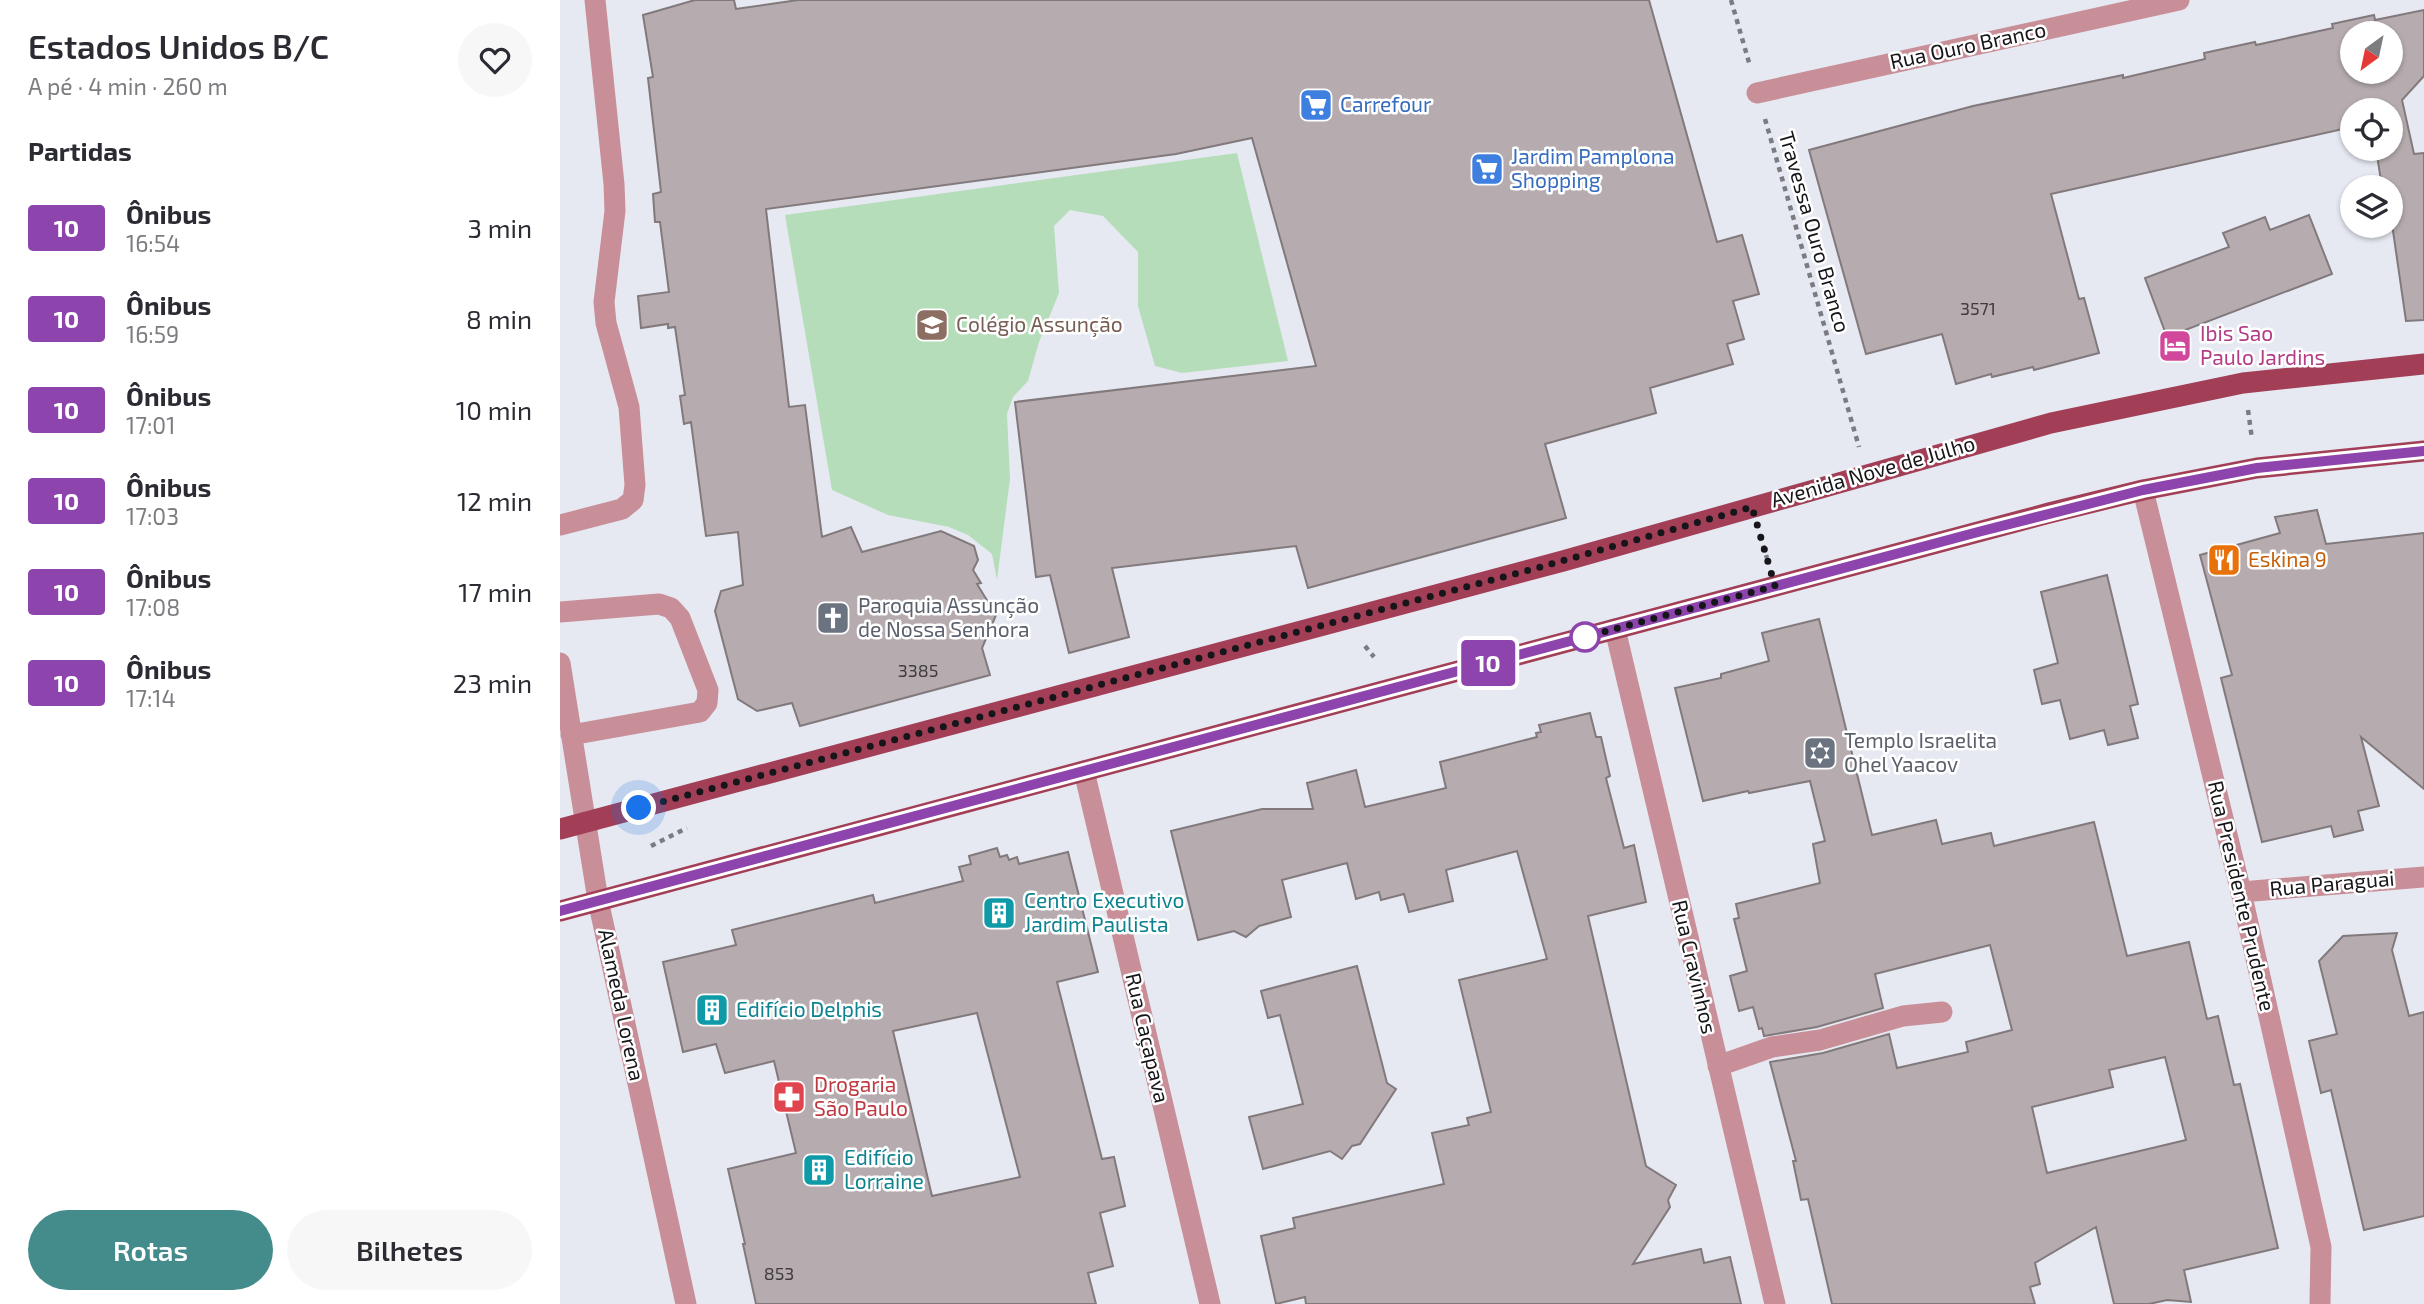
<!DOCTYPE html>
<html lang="pt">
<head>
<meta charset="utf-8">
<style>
  body { margin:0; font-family:"Exo 2",sans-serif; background:#f7f7f7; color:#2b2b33; height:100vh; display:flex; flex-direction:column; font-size:26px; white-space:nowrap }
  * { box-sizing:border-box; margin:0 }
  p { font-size:23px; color:#7c7c81 }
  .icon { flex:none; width:38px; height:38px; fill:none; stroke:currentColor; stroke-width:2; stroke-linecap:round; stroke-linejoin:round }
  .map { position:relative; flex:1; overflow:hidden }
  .details { display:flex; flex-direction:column; background:#fff; width:560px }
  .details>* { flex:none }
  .badge { padding:0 14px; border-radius:5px; font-size:24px; line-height:46px }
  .needle { width:46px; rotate:213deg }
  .fabs { position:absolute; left:1780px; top:21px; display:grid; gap:14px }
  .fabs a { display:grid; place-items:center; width:63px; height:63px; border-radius:50%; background:#fff; box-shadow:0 2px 5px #0004; font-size:35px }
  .you { position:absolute; width:35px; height:35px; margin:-18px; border:5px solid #fff; border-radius:50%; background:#1a73e8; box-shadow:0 0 0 10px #1a73e833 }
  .map>.badge { position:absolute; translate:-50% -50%; box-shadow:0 0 0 4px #fff }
  h2 { padding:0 28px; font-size:26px; line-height:63px }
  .round { display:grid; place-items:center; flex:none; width:74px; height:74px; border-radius:37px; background:#f7f7f7 }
  .overview { display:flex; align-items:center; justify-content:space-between; height:119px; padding:0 28px }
  h1 { font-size:33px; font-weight:600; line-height:52px }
  .button { display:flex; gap:14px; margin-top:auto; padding:14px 28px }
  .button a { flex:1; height:80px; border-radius:42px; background:#448c8c; color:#fff; font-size:28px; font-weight:600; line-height:80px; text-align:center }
  .button a+a { background:#f7f7f7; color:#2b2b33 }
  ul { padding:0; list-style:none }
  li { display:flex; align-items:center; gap:21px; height:91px; padding:0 28px }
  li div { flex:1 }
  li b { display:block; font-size:26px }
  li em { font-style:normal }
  li .badge { min-width:77px; font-weight:700; text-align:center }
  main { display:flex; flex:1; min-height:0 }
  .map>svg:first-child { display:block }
  .green { fill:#b6ddba }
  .building { fill:#b6acaf; stroke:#82797c; stroke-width:2; fill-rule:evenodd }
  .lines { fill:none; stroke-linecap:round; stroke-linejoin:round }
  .path { stroke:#7b7c82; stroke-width:4.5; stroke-dasharray:5 5; stroke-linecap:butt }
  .minor { stroke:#c88f99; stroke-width:21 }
  .major { stroke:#a23f57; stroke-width:21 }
  .line-casing { stroke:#fff; stroke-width:16 }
  .line { stroke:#8e44ad; stroke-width:10 }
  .walk { stroke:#16161a; stroke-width:7; stroke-dasharray:0 12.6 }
  .stop-dot { fill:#fff; stroke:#8e44ad; stroke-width:3.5 }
  .labels { text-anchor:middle; stroke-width:5; stroke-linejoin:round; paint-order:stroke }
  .number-label { font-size:18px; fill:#3e3c3f }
  .street-label { font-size:21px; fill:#16161a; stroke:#fff }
  .shop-label { font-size:21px; fill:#366cbe; stroke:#fff; text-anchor:start }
  .education-label { font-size:21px; fill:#785e54; stroke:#fff; text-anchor:start }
  .hotel-label { font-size:21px; fill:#b23c85; stroke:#fff; text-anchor:start }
  .food-label { font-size:21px; fill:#c56008; stroke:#fff; text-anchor:start }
  .worship-label { font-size:21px; fill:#5b616d; stroke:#fff; text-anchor:start }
  .culture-label { font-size:21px; fill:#0d838f; stroke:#fff; text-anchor:start }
  .health-label { font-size:21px; fill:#be3a42; stroke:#fff; text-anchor:start }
</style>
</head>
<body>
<main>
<section class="details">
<div class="overview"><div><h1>Estados Unidos B/C</h1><p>A pé · 4 min · 260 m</p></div><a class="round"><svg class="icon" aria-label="heart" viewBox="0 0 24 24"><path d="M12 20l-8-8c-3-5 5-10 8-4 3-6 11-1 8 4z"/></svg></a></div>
<h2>Partidas</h2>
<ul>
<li><span class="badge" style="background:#8e44ad;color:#fff">10</span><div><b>Ônibus</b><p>16:54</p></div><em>3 min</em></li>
<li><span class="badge" style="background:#8e44ad;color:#fff">10</span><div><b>Ônibus</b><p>16:59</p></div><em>8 min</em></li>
<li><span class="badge" style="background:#8e44ad;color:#fff">10</span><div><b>Ônibus</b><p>17:01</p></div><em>10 min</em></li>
<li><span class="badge" style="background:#8e44ad;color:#fff">10</span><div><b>Ônibus</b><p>17:03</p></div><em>12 min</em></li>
<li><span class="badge" style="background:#8e44ad;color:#fff">10</span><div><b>Ônibus</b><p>17:08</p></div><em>17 min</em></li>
<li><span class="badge" style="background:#8e44ad;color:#fff">10</span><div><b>Ônibus</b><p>17:14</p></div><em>23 min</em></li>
</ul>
<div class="button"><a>Rotas</a><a>Bilhetes</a></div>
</section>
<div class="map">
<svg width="1864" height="1304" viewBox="0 0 1864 1304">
  <rect width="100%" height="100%" fill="#e6e9f2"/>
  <!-- green -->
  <path class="green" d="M677 153 728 361 622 373 595 366 578 306V252L543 216 510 210 494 226 499 293 479 342 468 381 453 397 447 414 450 479 437 580 432 554 408 535 389 527 328 515 272 490 225 215Z"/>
  <!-- building -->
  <path class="building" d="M135 0H174L176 9 238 0H1089L1157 242 1182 235 1199 294 1173 301 1184 339 1167 344 1173 364 1090 388 1096 413 985 444 1006 518 748 588 736 546 552 568 569 637 509 653 490 575 476 577 455 402 756 366 692 138 616 154 206 209 229 407 245 405 262 537 291 527 302 552 381 531 414 546 418 560 413 570 421 583 417 584 436 615 422 648 430 675 240 726 232 703 197 711 178 699 155 611 161 591 183 585 178 532 146 536 131 422 124 424 120 396 125 395 115 327 108 328V324L81 328 78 296 109 292 100 222H95L93 194 101 192 88 78 93 77 83 15Z
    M1864 10V76L1842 100 1854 154 1864 153V320L1846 321 1830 210V187H1822L1816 149H1830V110H1792V127L1491 194 1519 299 1524 298 1539 353 1474 370 1473 367 1432 377 1431 374 1396 384 1382 334 1306 354 1249 150 1413 106 1563 75V78L1645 59 1644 53 1695 42 1696 45 1773 28 1772 24 1814 15 1815 20ZM1792 33H1830V72H1792Z
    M1749 215 1772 274 1607 337 1585 278 1669 247 1663 233 1705 217 1710 230Z
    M1757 510 1766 544 1864 533V789L1801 737 1819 806 1798 811 1803 830 1774 837 1771 826 1702 842 1661 678 1672 675 1640 555 1720 533 1715 517Z
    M1547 575 1578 704 1570 706 1578 738 1548 745 1544 730 1510 739 1500 700 1482 704 1474 670 1498 663 1481 592Z
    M1259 619 1312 835 1376 820 1382 844 1431 833 1434 846 1534 822 1567 956 1629 942 1647 1019 1658 1016 1674 1085 1680 1084 1718 1248 1624 1270 1631 1302 1607 1300 1589 1304H1554L1536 1227 1475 1263 1480 1284 1470 1287 1475 1304H1272L1248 1199 1241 1200 1233 1161H1236L1210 1062 1263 1053 1329 1034 1337 1068 1408 1052 1406 1042 1452 1030 1430 945 1315 974 1323 1008 1257 1027 1204 1036 1202 1028 1199 1029 1193 1007 1179 1011 1170 976 1187 971 1174 919 1179 918 1176 904 1260 883 1253 844 1265 841 1250 781 1189 793 1188 791 1143 801 1115 688 1161 678V674L1209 661 1202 633ZM1605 1057 1626 1140 1487 1173 1472 1107 1553 1087 1549 1070Z
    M1030 713 1036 737H1041L1050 776 1046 778 1064 848 1074 845 1086 902 1028 916 1086 1166 1116 1185 1108 1200 1110 1207 1073 1264 1141 1249 1144 1263 1170 1257 1181 1304H746L745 1297 716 1304 701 1236 735 1228 733 1218 884 1184 872 1133 909 1125 907 1118 931 1112 899 980 987 959 957 851 886 870 893 901 849 912 844 894 821 900 819 892 796 899 787 863 722 880 731 917 699 926 686 937 674 931 638 940 611 831 702 809H753L747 783 796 770 805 807 886 788 880 762 977 737 976 733 981 732 979 725Z
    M437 848 440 857 447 855 449 860 457 857 459 864 508 852 538 972 497 982 542 1159 554 1157 565 1206 540 1213 553 1266 528 1273 536 1304H196L183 1244H185L168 1169 236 1153 214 1061 165 1073 156 1044 123 1052 103 962 176 945 172 930 313 895 315 903 403 881 399 867 411 864 409 856ZM417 1013 460 1177 372 1196 333 1031Z
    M1837 933 1832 950 1849 1016 1864 1012V1216L1804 1230 1771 1090 1761 1093 1749 1041 1777 1034 1759 961 1783 936Z
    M797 966 827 1083 836 1089 800 1144 792 1146 782 1159 770 1151 703 1169 689 1117 743 1104 720 1015 708 1018 701 991Z"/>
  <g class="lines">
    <!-- path -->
    <path class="path" d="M1171 0 1190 66
      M1205 119 1299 447
      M1688 410 1692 439
      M1200 536 1207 558
      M805 646 814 657
      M91 846 127 828"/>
    <!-- minor -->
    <path class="minor" d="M1197 93 1619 0
      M1583 490 1681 892 1761 1247 1760 1304
      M0 525 62 509 73 500 75 485 69 407 46 323 44 302 55 211 54 184 35 0
      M0 612 99 604 111 608 120 618 148 690 147 703 140 712 11 735
      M1055 629 1215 1304
      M0 663 38 900 126 1304
      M524 771 650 1304
      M1681 892 1864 877
      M1158 1066 1212 1047 1260 1040 1343 1016 1382 1012"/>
    <!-- major -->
    <path class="major" d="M0 829 1003 561 1491 423 1683 383 1864 364
      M0 911 1489 513 1583 490 1697 468 1864 451"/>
  </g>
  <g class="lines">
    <defs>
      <path id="line" d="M0 911 1418 532 1583 490 1697 468 1864 451"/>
    </defs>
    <!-- line casing -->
    <use href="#line" class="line-casing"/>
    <!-- line -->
    <use href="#line" class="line"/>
    <!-- walk -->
    <path class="walk" d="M79 808 977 568 1192 507 1215 586 1025 637"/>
  </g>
  <!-- icons -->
  <defs>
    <symbol id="supermarket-square" viewBox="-11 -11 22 22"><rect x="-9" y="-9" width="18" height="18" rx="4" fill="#3f7fe0" stroke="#fff"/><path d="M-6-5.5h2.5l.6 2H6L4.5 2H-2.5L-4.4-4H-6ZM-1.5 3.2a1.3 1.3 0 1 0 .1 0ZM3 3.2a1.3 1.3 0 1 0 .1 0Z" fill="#fff"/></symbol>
    <symbol id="school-square" viewBox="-11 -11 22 22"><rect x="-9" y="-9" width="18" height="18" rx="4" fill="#8d6e63" stroke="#fff"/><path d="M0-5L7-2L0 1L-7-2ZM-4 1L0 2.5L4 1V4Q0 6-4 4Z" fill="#fff"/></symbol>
    <symbol id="hotel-square" viewBox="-11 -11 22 22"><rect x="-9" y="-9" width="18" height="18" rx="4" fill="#d1479c" stroke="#fff"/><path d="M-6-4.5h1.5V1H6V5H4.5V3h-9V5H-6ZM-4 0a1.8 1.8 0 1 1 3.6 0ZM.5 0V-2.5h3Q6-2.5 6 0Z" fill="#fff"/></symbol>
    <symbol id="restaurant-square" viewBox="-11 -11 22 22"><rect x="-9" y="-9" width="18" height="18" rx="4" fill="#e8710a" stroke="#fff"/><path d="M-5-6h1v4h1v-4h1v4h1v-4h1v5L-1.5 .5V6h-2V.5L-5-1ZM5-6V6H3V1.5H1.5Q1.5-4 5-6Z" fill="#fff"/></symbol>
    <symbol id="church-square" viewBox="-11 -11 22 22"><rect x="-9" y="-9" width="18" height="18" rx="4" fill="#6b7280" stroke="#fff"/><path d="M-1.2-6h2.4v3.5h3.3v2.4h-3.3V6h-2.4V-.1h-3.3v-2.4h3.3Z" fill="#fff"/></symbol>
    <symbol id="synagogue-square" viewBox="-11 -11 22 22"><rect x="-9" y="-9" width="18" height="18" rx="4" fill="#6b7280" stroke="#fff"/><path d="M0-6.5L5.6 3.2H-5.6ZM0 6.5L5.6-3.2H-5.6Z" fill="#fff"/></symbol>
    <symbol id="building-square" viewBox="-11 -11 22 22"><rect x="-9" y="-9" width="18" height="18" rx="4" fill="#0f9aa8" stroke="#fff"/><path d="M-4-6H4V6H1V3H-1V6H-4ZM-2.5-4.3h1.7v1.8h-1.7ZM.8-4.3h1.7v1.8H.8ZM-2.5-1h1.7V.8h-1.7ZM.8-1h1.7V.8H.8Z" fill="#fff"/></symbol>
    <symbol id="pharmacy-square" viewBox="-11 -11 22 22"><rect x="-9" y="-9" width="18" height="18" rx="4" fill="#e0444e" stroke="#fff"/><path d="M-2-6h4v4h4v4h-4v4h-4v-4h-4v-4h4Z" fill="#fff"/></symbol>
  </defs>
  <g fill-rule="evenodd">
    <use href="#supermarket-square" x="737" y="86" width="38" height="38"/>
    <use href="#supermarket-square" x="908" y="150" width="38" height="38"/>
    <use href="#school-square" x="353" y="306" width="38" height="38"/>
    <use href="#hotel-square" x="1596" y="327" width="38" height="38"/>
    <use href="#restaurant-square" x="1645" y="541" width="38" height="38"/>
    <use href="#church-square" x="254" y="599" width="38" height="38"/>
    <use href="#synagogue-square" x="1241" y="734" width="38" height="38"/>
    <use href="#building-square" x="420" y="894" width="38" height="38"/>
    <use href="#building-square" x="133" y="991" width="38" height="38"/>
    <use href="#pharmacy-square" x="210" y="1078" width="38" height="38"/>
    <use href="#building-square" x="240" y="1151" width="38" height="38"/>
  </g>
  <!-- markers -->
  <circle class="stop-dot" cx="1025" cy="637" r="14"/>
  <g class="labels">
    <!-- number labels -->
    <g class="number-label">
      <text x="1418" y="315">3571</text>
      <text x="358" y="677">3385</text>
      <text x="219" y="1280">853</text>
    </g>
    <!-- street labels -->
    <g class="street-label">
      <text transform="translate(1408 46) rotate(-12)" y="7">Rua Ouro Branco</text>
      <text transform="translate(1254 232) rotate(74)" y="7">Travessa Ouro Branco</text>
      <text transform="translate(1313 472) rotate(-16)" y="7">Avenida Nove de Julho</text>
      <text transform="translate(1772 884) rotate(-5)" y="7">Rua Paraguai</text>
      <text transform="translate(1681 896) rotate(77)" y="7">Rua Presidente Prudente</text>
      <text transform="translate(1134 967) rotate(77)" y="7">Rua Cravinhos</text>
      <text transform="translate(61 1005) rotate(78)" y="7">Alameda Lorena</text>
      <text transform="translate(587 1038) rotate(77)" y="7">Rua Caçapava</text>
    </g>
    <!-- shop labels -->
    <g class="shop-label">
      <text x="780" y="112">Carrefour</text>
      <text x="951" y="164">Jardim Pamplona<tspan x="951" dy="24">Shopping</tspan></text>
    </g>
    <!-- education labels -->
    <g class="education-label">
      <text x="396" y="332">Colégio Assunção</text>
    </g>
    <!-- hotel labels -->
    <g class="hotel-label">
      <text x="1640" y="341">Ibis Sao<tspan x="1640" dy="24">Paulo Jardins</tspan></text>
    </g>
    <!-- food labels -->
    <g class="food-label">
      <text x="1688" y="567">Eskina 9</text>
    </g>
    <!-- worship labels -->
    <g class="worship-label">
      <text x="298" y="613">Paroquia Assunção<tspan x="298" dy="24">de Nossa Senhora</tspan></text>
      <text x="1284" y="748">Templo Israelita<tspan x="1284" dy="24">Ohel Yaacov</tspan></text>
    </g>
    <!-- culture labels -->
    <g class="culture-label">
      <text x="464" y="908">Centro Executivo<tspan x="464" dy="24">Jardim Paulista</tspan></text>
      <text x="176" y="1017">Edifício Delphis</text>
      <text x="284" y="1165">Edifício<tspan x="284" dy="24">Lorraine</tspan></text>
    </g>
    <!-- health labels -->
    <g class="health-label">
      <text x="254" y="1092">Drogaria<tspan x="254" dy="24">São Paulo</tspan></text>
    </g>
  </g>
</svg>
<div class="fabs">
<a><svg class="needle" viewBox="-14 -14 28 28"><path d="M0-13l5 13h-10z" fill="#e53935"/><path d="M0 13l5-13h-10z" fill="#7c7c81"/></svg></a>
<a><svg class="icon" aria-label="locate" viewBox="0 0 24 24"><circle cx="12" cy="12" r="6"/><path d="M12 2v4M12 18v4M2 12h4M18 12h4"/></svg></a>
<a><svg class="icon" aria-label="layers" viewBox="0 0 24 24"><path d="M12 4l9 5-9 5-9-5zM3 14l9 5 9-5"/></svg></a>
</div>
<div class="you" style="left:79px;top:808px"></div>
<b class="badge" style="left:928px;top:663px;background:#8e44ad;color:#fff">10</b>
</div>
</main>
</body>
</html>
